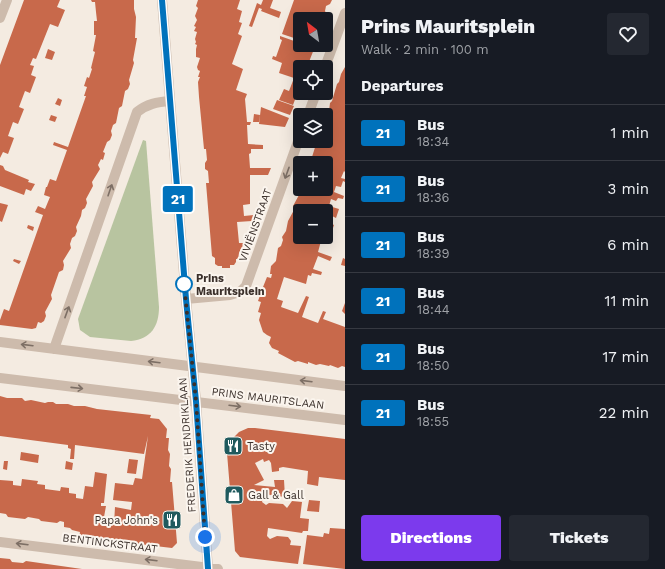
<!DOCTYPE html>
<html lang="en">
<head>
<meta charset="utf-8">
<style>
  body { margin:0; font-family:"Work Sans",sans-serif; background:#242831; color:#f1f3f6; height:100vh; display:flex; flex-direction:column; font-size:15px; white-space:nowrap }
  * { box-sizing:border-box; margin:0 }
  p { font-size:13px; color:#9ea1a6 }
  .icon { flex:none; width:22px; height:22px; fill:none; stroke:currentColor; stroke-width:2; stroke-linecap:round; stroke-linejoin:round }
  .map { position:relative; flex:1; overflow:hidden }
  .details { display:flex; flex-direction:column; background:#171b24; width:320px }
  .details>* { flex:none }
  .badge { padding:0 8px; border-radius:3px; font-size:14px; line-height:26px }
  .needle { width:26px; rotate:329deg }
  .controls { position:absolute; left:293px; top:12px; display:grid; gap:8px }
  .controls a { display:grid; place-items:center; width:40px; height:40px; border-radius:4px; background:#171b24; box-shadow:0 4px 16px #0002; font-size:20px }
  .you { position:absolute; width:20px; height:20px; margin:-10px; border:3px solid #fff; border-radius:50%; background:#1a73e8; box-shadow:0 0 0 6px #1a73e833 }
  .map>.badge { position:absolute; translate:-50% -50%; box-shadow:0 0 0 2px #fff }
  h2 { padding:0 16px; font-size:15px; line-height:36px }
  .round { display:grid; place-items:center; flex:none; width:42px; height:42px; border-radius:4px; background:#242831 }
  .head { display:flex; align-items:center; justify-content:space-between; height:68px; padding:0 16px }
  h1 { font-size:19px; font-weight:800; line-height:30px }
  .cta { display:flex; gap:8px; margin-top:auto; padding:8px 16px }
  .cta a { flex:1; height:46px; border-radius:4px; background:#7c3aed; color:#fff; font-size:16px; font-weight:800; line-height:46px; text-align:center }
  .cta a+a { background:#242831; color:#f1f3f6 }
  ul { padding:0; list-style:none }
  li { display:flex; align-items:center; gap:12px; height:56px; padding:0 16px; border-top:1px solid #363941 }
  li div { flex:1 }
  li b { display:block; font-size:15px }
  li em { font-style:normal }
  li .badge { min-width:44px; font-weight:700; text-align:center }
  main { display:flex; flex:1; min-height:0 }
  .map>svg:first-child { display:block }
  .green { fill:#b8c4a0 }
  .building { fill:#c8694b }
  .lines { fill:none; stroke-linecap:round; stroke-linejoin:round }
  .street { stroke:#cdbbac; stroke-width:10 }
  .oneway { stroke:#7d6f65 }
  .line-casing { stroke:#fff; stroke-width:9 }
  .line { stroke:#0072bc; stroke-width:6 }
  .walk { stroke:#3b302b; stroke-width:4; stroke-dasharray:0 7.2 }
  .stop-dot { fill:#fff; stroke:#0072bc; stroke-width:2 }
  .labels { text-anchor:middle; stroke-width:4; stroke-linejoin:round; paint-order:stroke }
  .street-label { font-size:11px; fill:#3b302b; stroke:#fbf5ee }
  .stop-label { font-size:11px; font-weight:bold; fill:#3b302b; stroke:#fbf5ee; text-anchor:start }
  .poi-label { font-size:11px; fill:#3b302b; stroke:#fbf5ee; text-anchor:start }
</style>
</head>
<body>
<main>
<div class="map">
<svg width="345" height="569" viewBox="0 0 345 569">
  <rect width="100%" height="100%" fill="#f4ebe1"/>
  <!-- green -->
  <path class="green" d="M143 140 146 141 159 307C159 326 151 339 131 341L90 337 80 330 78 319Z"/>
  <!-- building -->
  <path class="building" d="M24 0H60L57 7 65 10 58 27 50 24 36 59 33 58 30 65 34 66 31 75 36 77 30 93 25 91 19 107 24 109 18 124 13 122 8 136 14 138 8 154 3 152 0 158V65Z
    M91 0H134V9L136 17 135 38H137L133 60 134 63 129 80 130 84 128 89 125 91 122 106 119 108 116 123 113 125 111 131 112 135 110 140 107 142 103 152 105 153 103 160 101 159 98 165 100 169 92 182 93 186 86 199 87 203 85 208 82 210 81 216 76 227 77 231 75 236 72 238 70 244 71 248 63 261 64 265 63 270 59 272 51 295 52 299 45 312 46 316 44 321 41 323 38 322 36 328 32 329 0 325V320L4 309 9 311 43 215 35 212 38 206 45 209 50 197 44 195 46 187H47L50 179 56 181 67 150 53 145 54 142 68 147 86 96H84L87 87 84 86 87 77 89 78 92 69 91 68 95 52 93 51 96 35H94V21H97L96 12 95 2H92Z
    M198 0H240L237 9 242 11 239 22 242 23 238 34 242 36 232 64 243 69 236 90 247 94 245 99 247 122H251L250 125H247L248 144 263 145V149H251V153L249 154 250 168H271L268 175H250V204L243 205 244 216 254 215 252 221 237 222 239 243H243V245L239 253 238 259H236V262L234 265H230V268H222V266H218L215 264V258L212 256 206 183H209L208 171 205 169V163L207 160 206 149H204L199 97 198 82 200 77H198L200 71 198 70 197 67 200 58 196 57V49L197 45 195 44 196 42 195 39 197 32 194 31 196 27 194 26 197 20 195 16 198 8 196 6Z
    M263 0H273L270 8 281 12 279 18 261 11 262 9 259 8 252 27 249 26 257 3 261 5Z
    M294 0H332L330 4 326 6 325 11 327 15 325 19H300V45H312L310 48 314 49 307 67H300V86L293 105 279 100 284 89 289 91 294 78 279 73 282 63 272 59 273 56 276 57 282 40 280 39V36L297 42 300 36 295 35 294 38 282 34Z
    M48 49 55 52 52 60 45 58Z
    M345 67V172L344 171 341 178 345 179V182L343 181 341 187 336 186 334 192 344 196 343 199 338 198 336 201 331 199 329 206 339 209 336 218 326 213V211H300V237H322L329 239 328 243 321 241 318 252 332 257 330 261 318 256 313 269 322 272 321 275 312 273 311 276 308 275 306 284 284 277 277 299 283 301 281 307 298 313 306 296 309 297 302 317 318 323 323 311 326 312 323 319 345 327V367L342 366 338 368 330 365 329 366 320 364 316 365 308 362V364L298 361 295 362 278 353 279 351 272 348 269 343 271 337 267 335 263 332 259 320 261 313 258 312 261 302 258 301 262 290 264 291 265 288 263 287 267 277 271 278 272 274H270L271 266 276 261 278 248 281 246 283 240 282 237 286 231 288 221 294 210 293 206 299 195V189H326V163L309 162 312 157 317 141H326V115L329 111 330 103 332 101 337 84 339 82 341 74Z
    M58 98 62 100 60 106 55 104Z
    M277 100 294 106 290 115 273 109Z
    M261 107 289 118 285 127 259 124Z
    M254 114 260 115 259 122H253Z
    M51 115 57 117 55 122 49 120Z
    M0 165 3 166 5 170 29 180 28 182 35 184 31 191 26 189 24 195 0 186Z
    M0 203 8 205 2 222 0 221Z
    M326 221 334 225 333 228 326 225Z
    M28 225 34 227 33 231 27 228Z
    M343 258 345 259V266L341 265Z
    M14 259 21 261 19 264 13 261Z
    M345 303V314L342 311Z
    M0 396 7 398H22L25 401 31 400 45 403 48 402H53L56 404H68L74 406H85L97 409 151 415 150 418 159 419 167 429 166 438H169L168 450 170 454 169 466 171 469 170 482H172L177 543 172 548 79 537 80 532 72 530 70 528 64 527V522L60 521 57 523 41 521 39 519 28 517 25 519 8 517 6 514 0 513V480L13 481V485L21 486 22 479 38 481 37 484 45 485V489L60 491 61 487 69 488V493L76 494V498L83 499 85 486 93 487 95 472 107 474 104 503H101V506H106L104 517H100L99 522 114 524 115 507 131 510 132 502 113 500 115 483 133 485 135 478 142 479 148 436 144 454 75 445 74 459H70L71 449 68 448V445L0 436Z
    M312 400 321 402 320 407 312 405Z
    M248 428H255L345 439V480L319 477 318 486 307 484 308 471 283 467 279 468V471L272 472 271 463 269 460 264 462 263 459 255 463 264 480 254 485 275 487 274 480H284L285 497 264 494 262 502 266 505 269 503 283 504 287 508 292 501 302 502 300 518 309 519 308 531H303L302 533 268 528 267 536 270 539 277 536 288 537 291 541 290 545 301 546 298 564 240 557 235 551 227 453 232 439 239 432Z
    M21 452 39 455 38 463 20 460Z
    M129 459 138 460 136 474 127 473Z
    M4 461H8L7 470 3 469Z
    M66 461 73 463 72 470 65 469Z
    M309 500 320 501 319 512 307 511Z
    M330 528 345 529V569L303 564 307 535 323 537 324 533 329 534Z
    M0 558 10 559 12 562 23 563 26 561 82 569H0Z"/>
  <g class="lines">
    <!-- street -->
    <path class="street" d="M162 0 186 299 196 401 208 569
      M0 18 7 0
      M325 67 345 13
      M308 115 316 93
      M186 299 230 295 240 292 246 286 300 136
      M0 342 345 386
      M54 349 137 112C147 104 157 102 170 101
      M0 378 345 420
      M0 542 218 569"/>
  </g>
  <!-- one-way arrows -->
  <defs><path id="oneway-shaft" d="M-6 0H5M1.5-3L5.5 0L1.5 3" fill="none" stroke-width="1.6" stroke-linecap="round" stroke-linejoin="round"/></defs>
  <g class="oneway">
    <use href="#oneway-shaft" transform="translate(287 173) rotate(110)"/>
    <use href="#oneway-shaft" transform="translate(110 190) rotate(-71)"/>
    <use href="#oneway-shaft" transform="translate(67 312) rotate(-70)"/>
    <use href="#oneway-shaft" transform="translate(27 345) rotate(-173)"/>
    <use href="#oneway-shaft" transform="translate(154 362) rotate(-173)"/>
    <use href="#oneway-shaft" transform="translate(306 381) rotate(-173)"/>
    <use href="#oneway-shaft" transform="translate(77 388) rotate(6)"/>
    <use href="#oneway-shaft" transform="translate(235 406) rotate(7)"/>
    <use href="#oneway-shaft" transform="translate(22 544) rotate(-173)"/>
    <use href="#oneway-shaft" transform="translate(151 560) rotate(-173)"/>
  </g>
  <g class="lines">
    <defs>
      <path id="line" d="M162 0 186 299 196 401 208 569"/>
    </defs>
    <!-- line casing -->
    <use href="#line" class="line-casing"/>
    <!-- line -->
    <use href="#line" class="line"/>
    <!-- walk -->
    <path class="walk" d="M184 284 196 401 205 537"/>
  </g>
  <!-- icons -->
  <defs>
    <symbol id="restaurant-square" viewBox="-11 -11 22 22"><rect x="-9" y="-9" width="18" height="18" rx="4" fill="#1f5a5e" stroke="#fbf5ee"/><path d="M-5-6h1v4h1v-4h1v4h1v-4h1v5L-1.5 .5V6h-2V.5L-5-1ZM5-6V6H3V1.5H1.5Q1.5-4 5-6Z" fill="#fff"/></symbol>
    <symbol id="shop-square" viewBox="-11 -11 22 22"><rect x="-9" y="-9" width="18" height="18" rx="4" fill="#1f5a5e" stroke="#fbf5ee"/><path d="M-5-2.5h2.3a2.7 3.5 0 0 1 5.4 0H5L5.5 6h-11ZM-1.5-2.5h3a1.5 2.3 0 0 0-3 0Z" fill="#fff"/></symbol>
  </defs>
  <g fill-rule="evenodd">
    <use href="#restaurant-square" x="222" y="435" width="22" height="22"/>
    <use href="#shop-square" x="223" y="484" width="22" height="22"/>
    <use href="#restaurant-square" x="161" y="509" width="22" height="22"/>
  </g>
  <!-- markers -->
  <circle class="stop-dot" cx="184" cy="284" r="8"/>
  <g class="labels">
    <!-- street labels -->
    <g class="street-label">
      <text transform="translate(255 225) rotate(-70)" y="4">VIVIËNSTRAAT</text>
      <text transform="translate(268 398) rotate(7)" y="4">PRINS MAURITSLAAN</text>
      <text transform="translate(187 445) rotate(-94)" y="4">FREDERIK HENDRIKLAAN</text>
      <text transform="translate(110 543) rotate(7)" y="4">BENTINCKSTRAAT</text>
    </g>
    <!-- stop labels -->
    <g class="stop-label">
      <text x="196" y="282">Prins<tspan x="196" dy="13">Mauritsplein</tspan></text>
    </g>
    <!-- poi labels -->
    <g class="poi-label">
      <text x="247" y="450">Tasty</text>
      <text x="248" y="499">Gall &amp; Gall</text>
      <text x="158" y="524" text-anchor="end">Papa John's</text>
    </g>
  </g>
</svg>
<div class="controls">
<a><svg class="needle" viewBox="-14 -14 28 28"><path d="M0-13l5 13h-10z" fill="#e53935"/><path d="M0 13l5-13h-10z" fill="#9ea1a6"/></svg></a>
<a><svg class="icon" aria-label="locate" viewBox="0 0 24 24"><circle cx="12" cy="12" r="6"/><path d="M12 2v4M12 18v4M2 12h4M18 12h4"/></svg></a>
<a><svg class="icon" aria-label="layers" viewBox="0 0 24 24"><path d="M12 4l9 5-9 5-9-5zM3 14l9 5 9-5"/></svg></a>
<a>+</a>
<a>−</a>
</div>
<div class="you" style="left:205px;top:537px"></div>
<b class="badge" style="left:178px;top:199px;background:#0072bc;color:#fff">21</b>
</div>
<section class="details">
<div class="head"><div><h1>Prins Mauritsplein</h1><p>Walk · 2 min · 100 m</p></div><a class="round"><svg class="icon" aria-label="heart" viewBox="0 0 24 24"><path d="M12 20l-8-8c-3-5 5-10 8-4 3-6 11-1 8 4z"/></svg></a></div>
<h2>Departures</h2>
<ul>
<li><span class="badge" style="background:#0072bc;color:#fff">21</span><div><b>Bus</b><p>18:34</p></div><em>1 min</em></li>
<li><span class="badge" style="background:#0072bc;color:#fff">21</span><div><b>Bus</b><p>18:36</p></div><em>3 min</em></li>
<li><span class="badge" style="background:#0072bc;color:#fff">21</span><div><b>Bus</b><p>18:39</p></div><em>6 min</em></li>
<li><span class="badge" style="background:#0072bc;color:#fff">21</span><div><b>Bus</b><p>18:44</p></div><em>11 min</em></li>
<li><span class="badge" style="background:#0072bc;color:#fff">21</span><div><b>Bus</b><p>18:50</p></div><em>17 min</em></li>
<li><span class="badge" style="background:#0072bc;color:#fff">21</span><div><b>Bus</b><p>18:55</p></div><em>22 min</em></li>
</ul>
<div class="cta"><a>Directions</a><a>Tickets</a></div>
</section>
</main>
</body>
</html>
